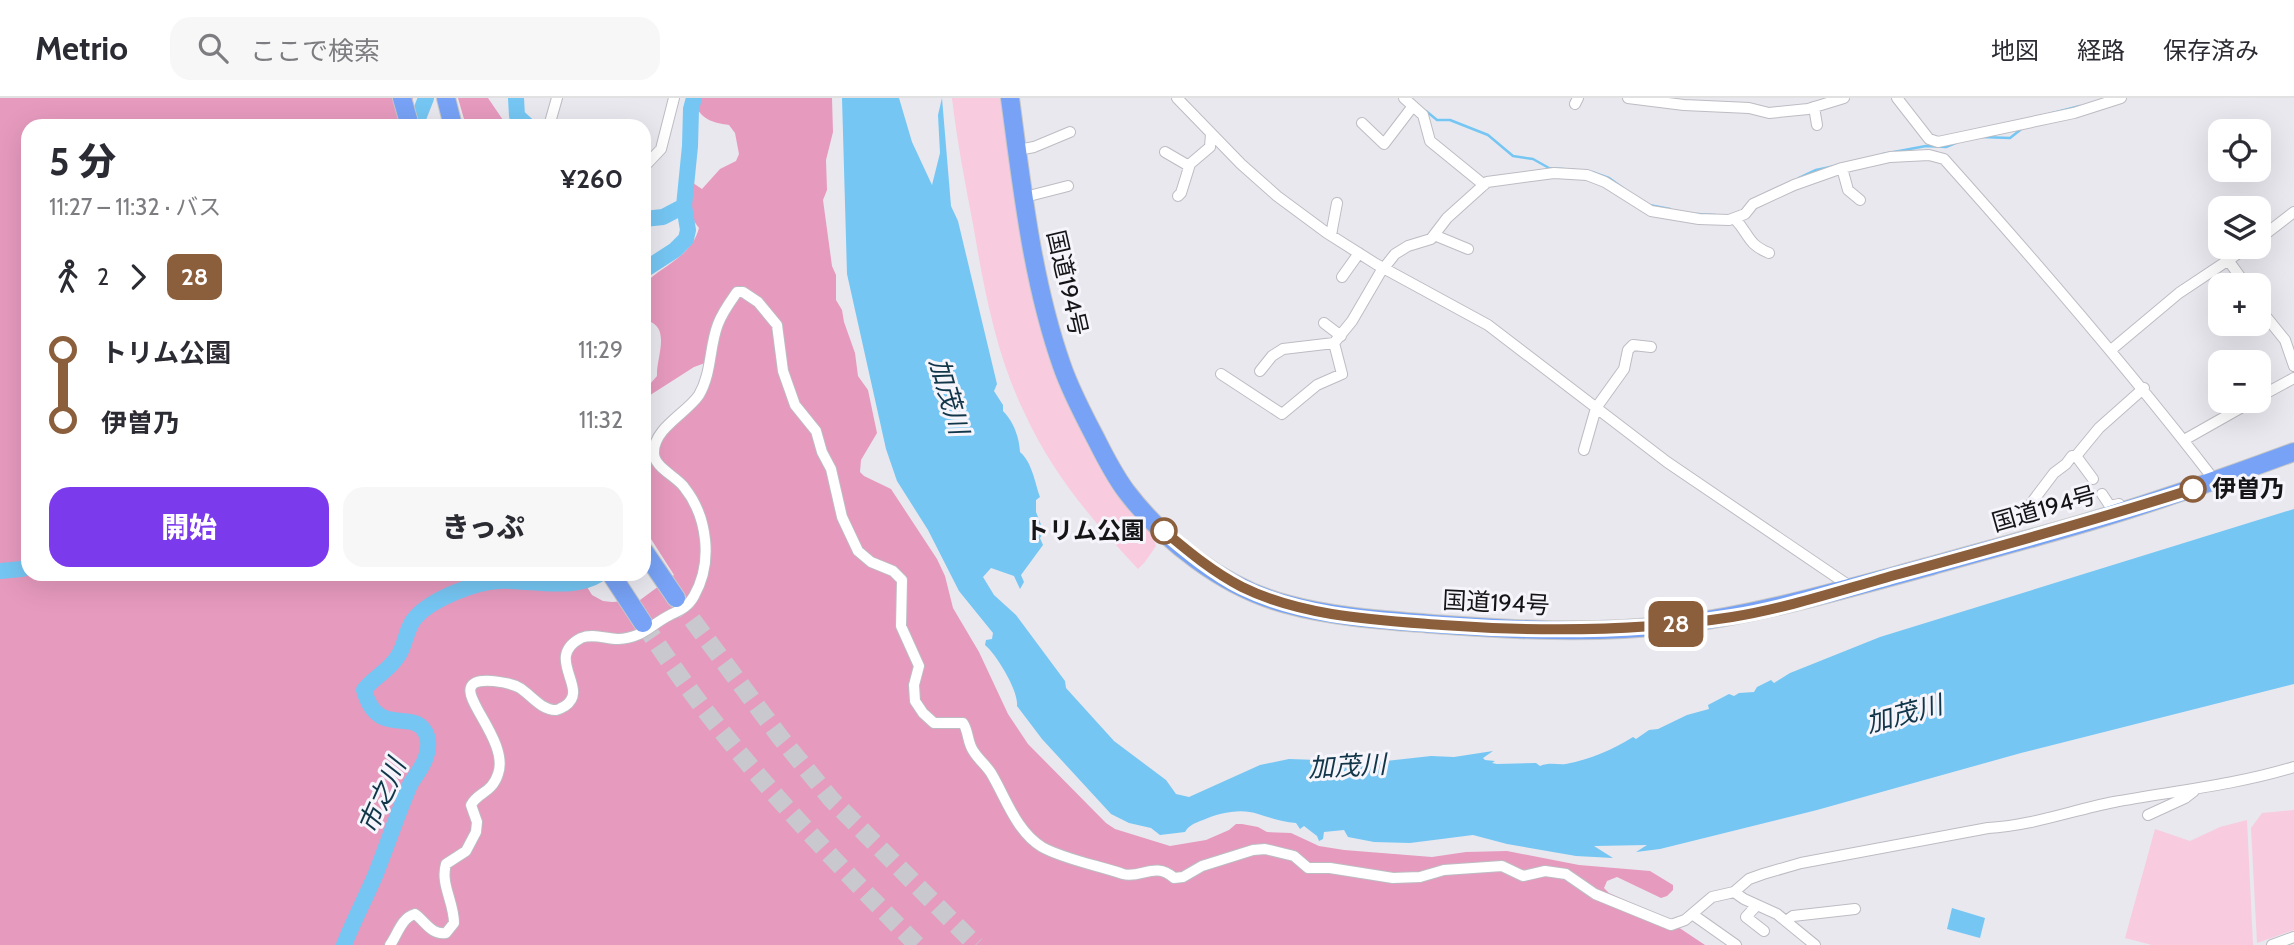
<!DOCTYPE html>
<html lang="ja">
<head>
<meta charset="utf-8">
<style>
  body { margin:0; font-family:Cabin,"Noto Sans JP",sans-serif; background:#f7f7f7; color:#2b2b33; height:100vh; display:flex; flex-direction:column; font-size:26px; white-space:nowrap }
  * { box-sizing:border-box; margin:0 }
  p { font-size:23px; color:#7c7c81 }
  .icon { flex:none; width:38px; height:38px; fill:none; stroke:currentColor; stroke-width:2; stroke-linecap:round; stroke-linejoin:round }
  .map { position:relative; flex:1; overflow:hidden }
  .panel { position:absolute; left:21px; top:21px; width:630px; height:462px; display:flex; flex-direction:column; background:#fff; border-radius:21px; box-shadow:0 7px 28px #0002 }
  .panel>* { flex:none }
  .badge { padding:0 14px; border-radius:10px; font-size:24px; line-height:46px }
  .controls { position:absolute; left:2208px; top:21px; display:grid; gap:14px }
  .controls a { display:grid; place-items:center; width:63px; height:63px; border-radius:14px; background:#fff; box-shadow:0 7px 28px #0002; font-size:35px }
  .map>.badge { position:absolute; translate:-50% -50%; box-shadow:0 0 0 4px #fff }
  .legs { display:flex; align-items:center; gap:10px; height:77px; padding:0 28px; font-size:23px }
  .legs p { margin-inline-start:auto }
  .summary { display:flex; align-items:center; justify-content:space-between; height:119px; padding:0 28px }
  h1 { font-size:38px; font-weight:800; line-height:52px }
  .action { display:flex; gap:14px; margin-top:auto; padding:14px 28px }
  .action a { flex:1; height:80px; border-radius:21px; background:#7c3aed; color:#fff; font-size:28px; font-weight:800; line-height:80px; text-align:center }
  .action a+a { background:#f7f7f7; color:#2b2b33 }
  ul { padding:0 28px; list-style:none }
  li { display:flex; align-items:center; gap:24px; height:70px; font-size:26px }
  li i { display:grid; place-items:center; width:10px; height:100%; margin:0 9px; background:currentColor }
  li i::after { content:''; width:18px; height:18px; margin:-9px; border:5px solid; border-radius:50%; background:#fff }
  li p { margin-inline-start:auto }
  li:first-child i { background:linear-gradient(#0000 50%,currentColor 0) }
  li:last-child i { background:linear-gradient(currentColor 50%,#0000 0) }
  header { display:flex; align-items:center; gap:42px; box-sizing:border-box; height:98px; padding:0 35px; background:#fff; border-bottom:2px solid #e1e1e2 }
  header strong { font-size:33px }
  nav { display:flex; gap:38px; margin-inline-start:auto; font-size:24px }
  .search { width:490px; height:63px; background:#f7f7f7; display:flex; align-items:center; gap:18px; box-sizing:border-box; padding:0 24px; border-radius:21px; color:#7c7c81; font-size:26px }
  .map>svg:first-child { display:block }
  .green { fill:#f8cbdf }
  .forest { fill:#e69abe }
  .water { fill:#75c6f3 }
  .lines { fill:none; stroke-linecap:round; stroke-linejoin:round }
  .stream { stroke:#75c6f3; stroke-width:2.5 }
  .river { stroke:#75c6f3; stroke-width:16 }
  .highway-tunnel { stroke:#c9c8cf; stroke-width:18; stroke-dasharray:18 9; stroke-linecap:butt }
  .street-casing { stroke:#bdbcc3; stroke-width:12 }
  .highway-casing { stroke:#c7c7c7; stroke-width:20 }
  .street { stroke:#fff; stroke-width:10 }
  .highway { stroke:#77a2f5; stroke-width:18 }
  .line-1-casing { stroke:#fff; stroke-width:16 }
  .line-1 { stroke:#8b5e3c; stroke-width:10 }
  .stop-1-dot { fill:#fff; stroke:#8b5e3c; stroke-width:3.5 }
  .labels { text-anchor:middle; stroke-width:6; stroke-linejoin:round; paint-order:stroke }
  .street-label { font-size:24px; fill:#151517; stroke:#f6f5fc }
  .stop-label { font-size:24px; font-weight:bold; fill:#151517; stroke:#f6f5fc; text-anchor:start }
  .water-label { font-size:26px; font-style:italic; fill:#113649; stroke:#f6f5fc }
</style>
</head>
<body>
<header>
<strong>Metrio</strong>
<div class="search"><svg class="icon" aria-label="search" viewBox="0 0 24 24"><circle cx="10" cy="10" r="6"/><path d="M15 15l6 6"/></svg>ここで検索</div>
<nav><a>地図</a><a>経路</a><a>保存済み</a></nav>
</header>
<div class="map">
<svg width="2294" height="847" viewBox="0 0 2294 847">
  <rect width="100%" height="100%" fill="#e9e8ef"/>
  <!-- green -->
  <path class="green" d="M952 0H1002L1040 221 1048 258 1064 297 1094 355 1120 398 1153 437 1156 448 1145 464 1138 471C1093 423 1053 377 1025 316 996 257 984 191 973 126 965 84 957 43 952 0Z
    M2294 712V832L2257 845 2251 730 2262 715Z
    M2247 722 2253 847H2152L2125 840 2155 731 2190 743 2220 729Z"/>
  <!-- forest -->
  <path class="forest" d="M0 0H413L410 28H28V476H579L592 497 603 503 612 504 640 502 674 477 644 430V359L652 362 659 344 675 322 700 300 705 265 694 269 644 301V283L650 286 657 278C656 259 673 227 644 222V186C662 168 692 158 699 130 686 113 686 107 688 86L693 85 702 91 720 71 736 63 739 56 735 35 729 27C715 25 704 23 696 9L698 0H832L833 34 826 62 827 92 823 102 832 168 836 177V202L842 212 844 224 855 255 858 278 868 292 877 335 861 362 860 374 864 378 891 391 937 461 945 478 953 510 979 554 1008 616 1028 646 1106 725 1115 731 1170 748 1206 742 1229 732 1236 726H1242L1258 729 1267 734 1291 735 1319 748 1344 752 1432 759 1466 754 1507 753 1579 767 1650 773 1673 787V792L1667 798 1661 800 1617 779 1607 783 1604 790 1609 795 1663 819 1705 847H0Z
    M458 0H488L503 22 515 28H466Z"/>
  <!-- water -->
  <path class="water" d="M842 0H899L912 44 932 87 940 55 938 17 942 0 951 108 958 123 997 286 994 293 1003 307V313C1014 324 1019 339 1020 354 1032 364 1035 385 1040 399L1036 402V414L1044 434 1040 440 1043 447 1021 477 1024 484 1020 491 1014 478 991 470 983 479 994 497 1016 517 1042 552 1065 583 1066 590 1114 643 1166 682 1176 696 1189 699 1260 667 1289 661 1377 664 1431 658 1454 659 1493 653 1483 660 1485 662 1495 663 1492 665 1497 666 1536 665 1540 668C1550 664 1557 667 1566 666 1591 661 1612 652 1633 639L1636 641 1649 632 1658 631 1687 617 1709 611 1708 607 1729 596 1734 598 1739 595 1754 594 1757 589 1771 582 1774 585 1790 575 1880 539 2294 411V586L2021 655 1817 712 1660 751 1636 754 1647 747 1594 748 1613 760 1576 758 1507 746 1473 737 1410 745 1374 744 1348 739 1344 732 1324 734 1323 741 1319 743 1317 738 1304 728 1300 731 1296 725C1282 724 1271 720 1258 716 1241 710 1219 715 1203 722 1195 725 1189 727 1185 734L1160 737 1151 730 1129 725 1111 716 1042 641 1017 608C1019 593 996 556 985 547L986 542 992 541 993 535 959 493 928 432 897 383 886 351 847 176Z
    M1952 810 1985 820 1980 840 1947 831Z"/>
  <g class="lines">
    <!-- stream -->
    <path class="stream" d="M1426 13 1437 22H1450L1488 37 1513 58 1533 61 1549 70 1575 72
      M2029 21 2080 8
      M1982 39 2010 40 2024 29
      M1883 56 1926 48 1946 49 1958 44
      M1592 74 1609 80 1623 90
      M1799 80 1816 72 1835 68
      M1649 107 1670 111
      M1697 116 1715 117"/>
    <!-- river -->
    <path class="river" d="M516 0 517 18 528 28
      M415 28 426 0
      M644 121 663 119 684 108
      M644 172 675 152 686 141 688 132 684 108 690 48 691 11 694 0
      M0 473 22 471 28 468
      M344 847C353 824 365 801 375 778 387 748 397 717 410 687 415 678 423 669 426 659 428 653 429 644 427 638 416 607 378 643 364 592 375 578 389 573 398 558 406 547 406 529 416 519 432 501 475 484 499 483 508 482 517 484 526 484 551 485 577 490 600 476"/>
    <!-- highway-tunnel -->
    <path class="highway-tunnel" d="M676 500 780 639 831 701 976 847
      M643 525C660 550 677 575 695 599 762 688 839 768 917 847"/>
    <defs>
      <path id="street" d="M1177 0 1241 66 1277 98 1327 135 1376 166 1488 227 1667 364 1851 489
        M1404 0 1423 17 1430 43 1484 87
        M1628 0 1684 7 1749 10 1769 15 1808 11 1844 0
        M1897 0 1929 41 1938 44 2074 15 2121 0
        M1575 6 1578 0
        M1814 9 1817 27
        M1362 25 1384 46 1413 8
        M549 28 557 0
        M1018 52 1034 49 1070 34
        M1165 54 1189 68
        M644 69 661 51 674 0
        M1842 70 1848 92 1860 102
        M1178 98 1181 95 1190 66 1210 49 1211 36
        M1025 99 1068 88
        M1735 121C1750 137 1747 146 1769 155
        M1331 137 1337 105
        M1434 137 1468 151
        M2259 141 2294 114
        M2228 162 2246 187
        M1342 179 1359 155
        M2259 210 2285 242 2294 268
        M1324 225 1341 238
        M2111 252 2179 195 2248 149
        M1260 273 1272 258 1283 251 1334 245
        M1221 276 1282 316 1317 287 1342 276 1334 245 1352 223 1380 175 1395 156 1408 148 1431 141 1447 120 1487 84 1554 75 1587 77 1605 84 1651 113 1699 121 1729 122 1745 116 1753 106 1794 87 1842 70 1890 59 1929 57 1944 61C2038 166 2129 271 2215 383
        M2259 299 2294 280
        M2184 342 2253 303
        M1584 352 1596 310 1624 271 1628 252 1633 247 1651 249
        M2076 358 2099 330 2144 290
        M2102 396 2110 408 2119 406
        M2020 414 2026 412 2054 375 2066 366 2072 358H2076L2093 381
        M2148 717 2185 700 2194 693
        M1734 794 1744 801 1777 816 1815 847
        M1757 807 1746 819 1764 833
        M1692 816 1736 847
        M1786 823 1793 818 1855 811
        M390 847C398 836 401 820 415 816 426 824 431 837 446 835L454 825C454 804 440 786 446 766L466 753 476 734 477 724 471 707C478 694 492 695 498 676 509 646 464 603 471 589 476 577 511 585 520 590 531 597 541 612 556 612 558 612 563 609 565 608 591 591 543 560 581 540 593 535 606 541 618 541 643 540 650 527 670 517 680 512 688 509 694 498 713 465 708 419 684 389 676 378 653 369 654 354 654 330 687 315 699 297 712 275 709 249 718 226 722 215 730 204 737 194H743L758 204 777 227 783 273 795 307 816 333 822 354 831 371 842 419 858 453 871 464 893 473 902 482 901 528 919 568 914 587 915 603 923 615 934 625H963C969 634 967 645 974 654 979 662 986 667 991 675 1006 700 1016 733 1042 749 1063 761 1100 768 1123 776 1141 781 1155 763 1174 780L1183 779 1202 768 1253 752 1265 751 1294 758 1308 770H1330L1393 780 1420 779 1444 772 1502 768 1523 778 1545 773 1566 776 1595 796 1671 827 1685 822 1712 799 1734 794 1749 781 1763 776 1801 765 1988 730C2030 728 2073 712 2114 704 2175 693 2235 687 2294 669
        M2272 847 2294 839"/>
      <path id="highway" d="M402 0 410 28
        M446 0 453 28
        M1010 0C1022 89 1032 183 1062 268 1071 294 1084 318 1097 343 1105 359 1115 378 1126 393 1164 443 1224 490 1286 506 1333 519 1384 522 1433 526 1513 532 1593 536 1673 527 1761 516 1845 491 1931 468 1986 452 2043 438 2098 421 2164 401 2229 378 2294 354
        M644 453 676 500
        M611 476 643 525"/>
    </defs>
    <!-- street casing -->
    <use href="#street" class="street-casing"/>
    <!-- highway casing -->
    <use href="#highway" class="highway-casing"/>
    <!-- street -->
    <use href="#street" class="street"/>
    <!-- highway -->
    <use href="#highway" class="highway"/>
  </g>
  <g class="lines">
    <defs>
      <path id="line-1" d="M1164 433C1189 454 1213 474 1242 489 1303 519 1376 522 1442 527 1539 534 1635 534 1732 519 1788 510 1844 491 1899 476 1998 449 2096 422 2193 391"/>
    </defs>
    <!-- line-1 casing -->
    <use href="#line-1" class="line-1-casing"/>
    <!-- line-1 -->
    <use href="#line-1" class="line-1"/>
  </g>
  <!-- markers -->
  <g class="stop-1-dot">
    <circle cx="2193" cy="391" r="12"/>
    <circle cx="1164" cy="433" r="12"/>
  </g>
  <g class="labels">
    <!-- street labels -->
    <g class="street-label">
      <text transform="translate(1067 185) rotate(77)" y="8">国道194号</text>
      <text transform="translate(2044 411) rotate(-16)" y="8">国道194号</text>
      <text transform="translate(1496 505) rotate(3)" y="8">国道194号</text>
    </g>
    <!-- stop labels -->
    <g class="stop-label">
      <text x="2212" y="399">伊曽乃</text>
      <text x="1145" y="441" text-anchor="end">トリム公園</text>
    </g>
    <!-- water labels -->
    <g class="water-label">
      <text transform="translate(949 298) rotate(74)" y="9">加茂川</text>
      <text transform="translate(1904 616) rotate(-15)" y="9">加茂川</text>
      <text transform="translate(1347 668) rotate(-3)" y="9">加茂川</text>
      <text transform="translate(382 698) rotate(-66)" y="9">市之川</text>
    </g>
  </g>
</svg>
<div class="controls">
<a><svg class="icon" aria-label="locate" viewBox="0 0 24 24"><circle cx="12" cy="12" r="6"/><path d="M12 2v4M12 18v4M2 12h4M18 12h4"/></svg></a>
<a><svg class="icon" aria-label="layers" viewBox="0 0 24 24"><path d="M12 4l9 5-9 5-9-5zM3 14l9 5 9-5"/></svg></a>
<a>+</a>
<a>−</a>
</div>
<b class="badge" style="left:1676px;top:526px;background:#8b5e3c;color:#fff">28</b>
<section class="panel">
<div class="summary"><div><h1>5 分</h1><p>11:27 – 11:32 · バス</p></div><b>¥260</b></div>
<div class="legs"><svg class="icon" aria-label="walk" viewBox="0 0 24 24"><circle cx="13" cy="4" r="2"/><path d="M13 8l-2 6 4 7M11 14l-3 7M7 12l3-4h3l4 4"/></svg>2<svg class="icon" aria-label="forward" viewBox="0 0 24 24"><path d="M9 5l7 7-7 7"/></svg><b class="badge" style="background:#8b5e3c;color:#fff">28</b></div>
<ul>
<li><i style="color:#8b5e3c"></i><b>トリム公園</b><p>11:29</p></li>
<li><i style="color:#8b5e3c"></i><b>伊曽乃</b><p>11:32</p></li>
</ul>
<div class="action"><a>開始</a><a>きっぷ</a></div>
</section>
</div>
</body>
</html>
